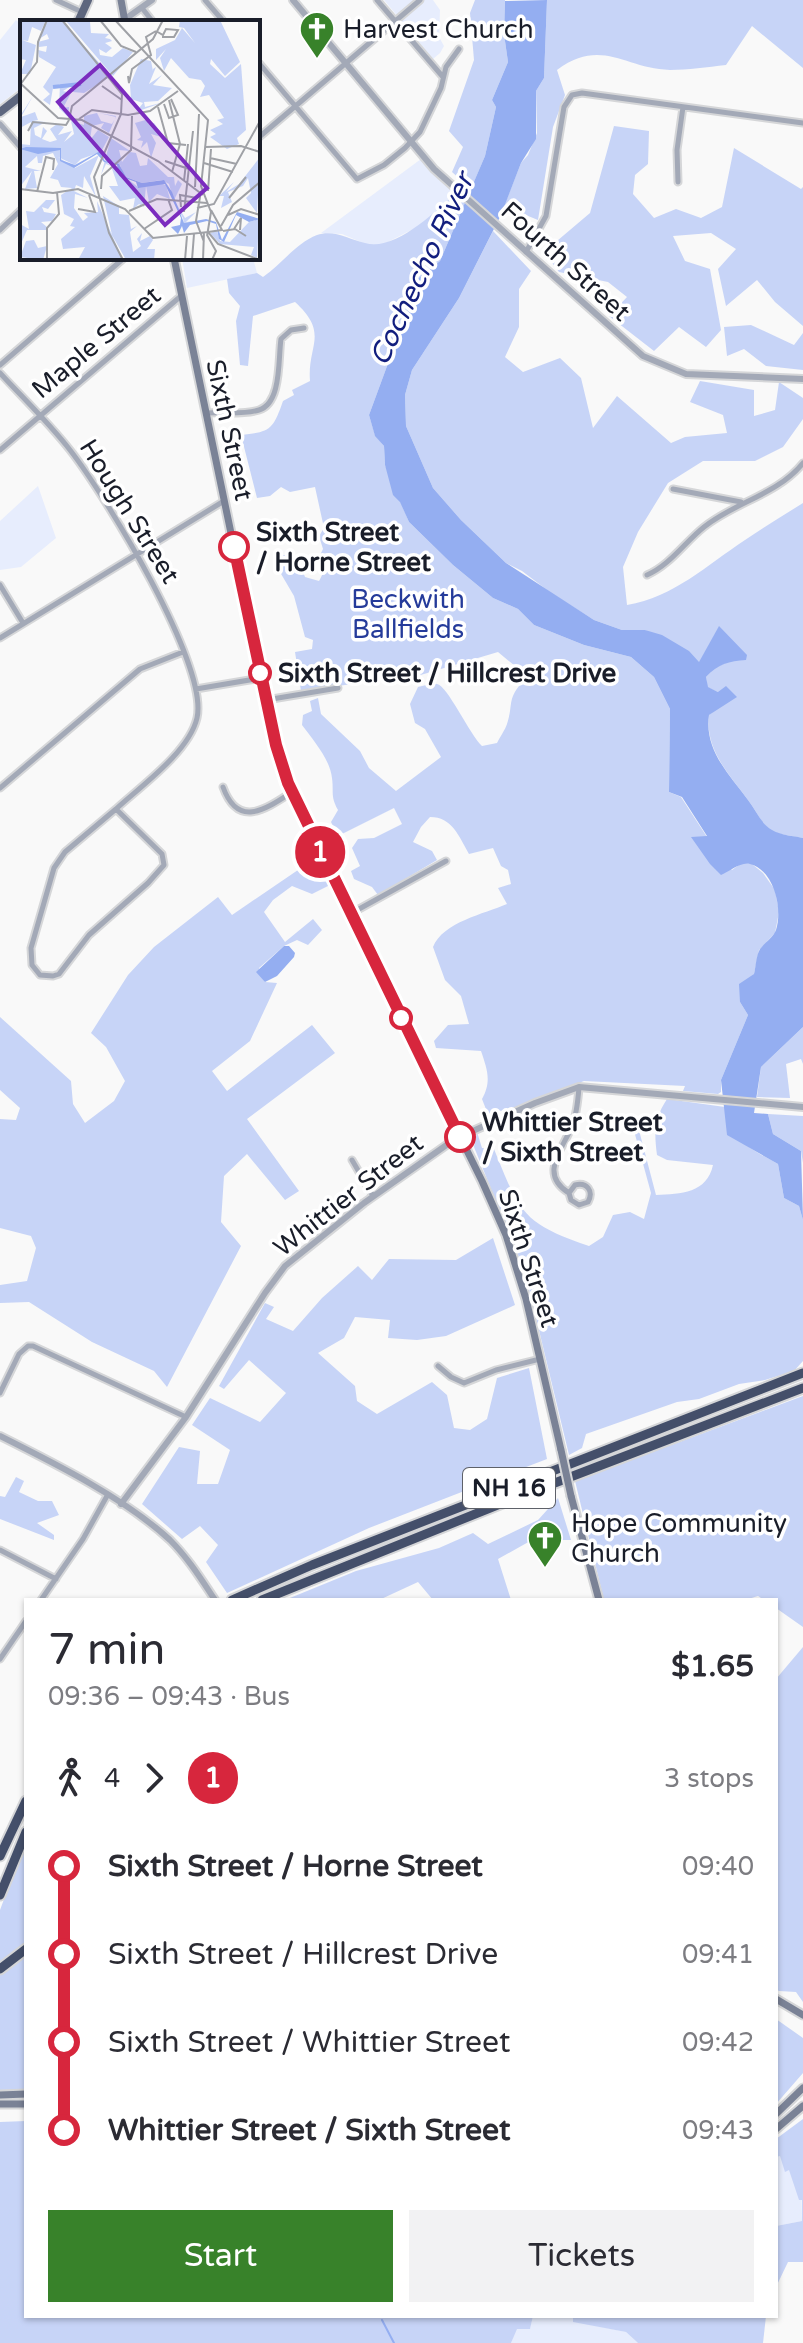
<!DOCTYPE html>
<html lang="en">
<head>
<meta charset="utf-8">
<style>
  body { margin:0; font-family:"Varela Round",sans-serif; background:#f2f2f3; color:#2b2b33; height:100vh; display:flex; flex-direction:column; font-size:30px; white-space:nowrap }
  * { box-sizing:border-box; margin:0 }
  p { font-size:26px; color:#7c7c81 }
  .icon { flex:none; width:44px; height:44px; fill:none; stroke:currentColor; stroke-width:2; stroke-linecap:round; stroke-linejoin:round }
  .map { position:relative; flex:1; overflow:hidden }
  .side { position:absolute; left:24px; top:1598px; width:754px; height:720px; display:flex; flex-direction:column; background:#fff; border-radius:0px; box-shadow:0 2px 6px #0004 }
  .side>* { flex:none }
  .badge { padding:0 16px; border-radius:26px; font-size:28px; line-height:52px }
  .map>.badge { position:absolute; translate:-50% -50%; box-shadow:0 0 0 4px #fff }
  .legs { display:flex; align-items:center; gap:12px; height:88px; padding:0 24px; font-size:26px }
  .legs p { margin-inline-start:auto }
  .overview { display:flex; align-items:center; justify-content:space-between; height:136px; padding:0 24px }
  h1 { font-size:44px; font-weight:600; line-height:60px }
  .button { display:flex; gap:16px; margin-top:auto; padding:16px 24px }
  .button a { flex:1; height:92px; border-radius:0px; background:#38822a; color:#fff; font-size:32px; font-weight:600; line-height:92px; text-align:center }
  .button a+a { background:#f2f2f3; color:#2b2b33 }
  ul { padding:0 24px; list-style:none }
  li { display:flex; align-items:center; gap:28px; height:88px; font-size:30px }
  li i { display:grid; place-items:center; width:12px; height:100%; margin:0 10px; background:currentColor }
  li i::after { content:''; width:20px; height:20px; margin:-10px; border:6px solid; border-radius:50%; background:#fff }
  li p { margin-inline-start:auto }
  li:first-child i { background:linear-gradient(#0000 50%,currentColor 0) }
  li:last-child i { background:linear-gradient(currentColor 50%,#0000 0) }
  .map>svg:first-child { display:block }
  .built { fill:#e7edfd }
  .green { fill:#c7d4f7 }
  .water { fill:#94aef1 }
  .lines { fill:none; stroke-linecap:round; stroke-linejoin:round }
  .stream { stroke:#94aef1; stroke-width:2 }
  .minor-casing { stroke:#d5d6d8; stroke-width:9 }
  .tertiary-casing { stroke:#d5d6d8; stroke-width:10 }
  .secondary-casing { stroke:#d5d6d8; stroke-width:11 }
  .primary-casing { stroke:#d5d6d8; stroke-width:12 }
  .motorway-casing { stroke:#d5d6d8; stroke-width:13 }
  .minor { stroke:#a3a9b7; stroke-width:5 }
  .tertiary { stroke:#a3a9b7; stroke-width:6 }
  .secondary { stroke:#7a8296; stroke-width:7 }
  .primary { stroke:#5d667e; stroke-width:8 }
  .motorway { stroke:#444f6a; stroke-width:9 }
  .secondary-bridge-casing { stroke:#d5d6d8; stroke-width:11; stroke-linecap:butt }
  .secondary-bridge { stroke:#7a8296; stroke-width:7 }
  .line-1-casing { stroke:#fff; stroke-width:18 }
  .line-1 { stroke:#d7263d; stroke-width:12 }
  .stop-1-dot { fill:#fff; stroke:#d7263d; stroke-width:4 }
  .labels { text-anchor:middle; stroke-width:7; stroke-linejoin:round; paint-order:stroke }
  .shield { fill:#fff; stroke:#5e6169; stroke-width:2 }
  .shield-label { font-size:24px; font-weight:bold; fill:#191d29 }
  .poi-label { font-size:26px; fill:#191d29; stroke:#fff; text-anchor:start }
  .street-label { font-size:26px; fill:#191d29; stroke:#fff }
  .stop-label { font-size:26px; font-weight:bold; fill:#191d29; stroke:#fff; text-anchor:start }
  .park-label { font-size:26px; fill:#253b9a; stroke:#fff }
  .water-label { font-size:28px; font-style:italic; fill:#121e7e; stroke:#fff }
  .inset-river { fill:none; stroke:#94aef1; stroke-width:4 }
  .inset-road { fill:none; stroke:#9fa1a6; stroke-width:2 }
  .view { fill:#7b2cbf; fill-opacity:0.15; stroke:#7b2cbf; stroke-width:4 }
  .inset-edge { fill:none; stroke:#191d29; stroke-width:4 }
</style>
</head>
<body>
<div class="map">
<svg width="803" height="2343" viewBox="0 0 803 2343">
  <rect width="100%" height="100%" fill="#f9f9f9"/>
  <!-- built -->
  <path class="built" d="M384 0H433L440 10 439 37 444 46 440 53 433 59Z
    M16 20 22 25V87L0 104V40Z
    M421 159 455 194 421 225 384 244 368 245 342 234 321 233Z
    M182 258H253L257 273 187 288Z
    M38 486 56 538 21 567 0 570V521Z
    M776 2139 801 2173 802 2221 776 2226Z
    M533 2316H573V2321L626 2332 638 2343H511L516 2329 530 2328Z"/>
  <!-- green -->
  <path class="green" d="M475 0H505L504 34 508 62 492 100 496 107 485 156 471 189 452 172 463 147 449 131 474 60 470 13Z
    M547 0H803V68L752 26 726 65C707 67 688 70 670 70 625 69 602 37 557 70L565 95 553 127 538 220 504 206 521 163 528 155 537 133 536 91 544 78Z
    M614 126 649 131 648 164 635 175 633 194 654 218 676 209 701 218 722 207 734 148 801 189 803 187V326L775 302 757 280 726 306 718 269 736 249 711 233 673 236 685 261 710 269 721 330 706 347 679 327 654 351 609 316 627 297 608 282 559 272 544 252 590 213Z
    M455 194 465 203 440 261 405 290 404 320 369 415 375 435 384 446 385 465 409 522 453 565 493 598 518 609 534 625 584 645 631 657 654 677 670 709 669 792 681 797 707 837H692L732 870 740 864H752L763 873 775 890 779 912 775 933 759 950 754 974 740 1002 748 1015 721 1080V1092L718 1094 683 1091 685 1086 584 1081 509 1110 497 1111 489 1117 482 1099C492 1081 487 1069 481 1051L436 1048 434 1041 448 1025 469 1024 461 996 445 980 433 947C443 922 484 914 507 904L498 888 511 884 508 870 501 866 493 848 469 854C459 836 452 817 430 817L421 827 413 842 432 851 437 860 378 895 372 887 354 879 351 871 360 866 352 848 358 839 374 838 402 824 394 808 338 836 331 822 338 810C330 795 334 793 332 778 330 759 313 740 302 725L303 715 312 711 310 701 318 698 321 714 360 751 369 768 396 791 441 757 425 729 415 723 410 704 418 687C424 686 432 683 437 684 447 685 470 735 482 746L497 743C500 737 505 730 507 724 514 703 506 700 524 680L515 666 498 652 387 685 377 673 367 675V682L301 691 295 652 312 649 313 640 305 637 294 596 277 567 275 555 297 556 305 577 319 581C325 571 324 566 320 555L323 549 319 536 324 528 315 487 290 492 281 487 270 496 257 498 241 435C270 432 273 430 283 401L294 395 292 390 310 381C307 345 330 334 295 302L253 316 248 366 240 365 236 321 240 306 229 293 227 279 257 273 263 277C282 264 296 243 317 235 333 229 349 239 365 243 394 252 435 212 455 194Z
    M493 231 531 271 519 289V327L505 357 523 372 560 358 581 378 593 428 617 396 671 443 685 437 727 433 723 415 690 402 700 381 754 390V416L775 410 779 382 803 398V419L783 447 755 461H703L668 483 638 532 623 567 627 605C674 597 707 565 745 540 764 527 784 515 803 503V838C794 836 780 835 772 831 761 824 756 810 748 800 729 774 705 750 709 715L719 707 718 692 707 687 706 677 714 668 730 661 719 627 699 663 645 630H622L594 620 551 593 522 571 506 563 461 520 433 488 406 426 405 395 412 370 459 298Z
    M751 325 794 345 803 333V370L766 366 744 349 727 356 724 327Z
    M317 857 330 885 312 894 292 886 273 900 264 912 285 942 313 919 322 930 308 945 297 940 284 946 259 968 265 982 277 983 250 1041 212 1071 227 1091 312 1025 335 1053 247 1119 299 1191 285 1200 247 1154 224 1176 221 1222 241 1246 167 1387 154 1371 92 1342 29 1302 0 1303V1285L27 1281 36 1248 31 1236 0 1228V1119L16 1120 20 1108 0 1090V1017L71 1081 73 1104 85 1123 114 1101 125 1081 106 1047 91 1033 128 975 154 947 218 897 232 915Z
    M803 1027V1064L801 1059 786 1064 790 1098 757 1097 761 1067Z
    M667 1099 725 1107C724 1137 755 1151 778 1164L784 1198 799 1206 803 1220V1361L794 1371 765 1380 739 1384 699 1399 677 1402 586 1434 582 1448 569 1455 525 1272 474 1147 477 1132 482 1148 494 1149C520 1213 522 1223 589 1246L603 1237 613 1215 630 1212 644 1219 651 1193 630 1116 635 1115 656 1195C681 1194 707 1193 713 1165L667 1160 657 1155C654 1132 654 1119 667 1099Z
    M768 1114 803 1116V1163L801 1151 773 1134Z
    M493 1238 515 1305 446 1336 417 1340 388 1338 390 1320 355 1317 344 1338 318 1353 355 1386 357 1401 377 1414 432 1382 447 1395 454 1428 470 1430 487 1419 497 1378 529 1368 547 1459 369 1528 227 1593 206 1562 218 1545 200 1526 182 1539 142 1504 179 1447 200 1451 197 1484H218L230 1450 192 1425 210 1398 260 1422 286 1393 249 1360 224 1389 219 1386 265 1303 274 1307 266 1319 293 1331 322 1298 358 1266 372 1280 389 1259 456 1260Z
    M803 1396V1627L776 1608V1600H764L758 1596 745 1600H604L575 1481Z
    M16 1477 24 1481 19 1492 38 1501H52L59 1515 37 1523 54 1535V1540L0 1519V1496L5 1497Z
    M558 1498 571 1540H532L498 1559 511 1600H433L418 1582 379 1600H285L356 1571 439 1548 473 1533 488 1544 538 1520Z
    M803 1647V2002L796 1992 779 1991 776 1989V1679Z
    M26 1840V1947L0 1965V1910Z
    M26 1952V2089L0 2090V1973Z
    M776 2019 803 2038V2073L776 2104Z
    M803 2119V2262H788L776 2287V2226L802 2221V2200H799L789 2170 785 2172 780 2156 776 2157V2139Z
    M26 2121V2316H533L530 2329H517L511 2343H0V2122Z
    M573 2316H766L763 2343H638L626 2332 573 2322Z"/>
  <!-- water -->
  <path class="water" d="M547 0 544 78 536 91V139L521 163 501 215 459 298 412 370 405 395 406 426 433 488 461 520 506 563 594 620 622 630H645L662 635 689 651 699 662 719 626 747 655 746 660C729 661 718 664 706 677L708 687 718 692 726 686 737 697 709 715C704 750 729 774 748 800 756 810 761 824 772 830 780 835 794 836 803 838V1027L761 1067 754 1113 768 1114 773 1134 801 1151 803 1220 799 1206 784 1198 778 1164 727 1135 721 1080 748 1015 740 1002 739 984 754 974C756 966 756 956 760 949 765 942 773 938 776 930 783 909 774 870 750 864 740 862 730 871 721 875L710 864 691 837 707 836 682 797 669 792 670 709 654 677 631 657 584 645 534 625 518 609 493 598 453 565 409 522 400 502 393 495 385 465 384 446 375 436 369 415 404 320V290L440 261 485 156 496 107 492 100 508 62 504 34 505 1Z
    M284 946H289L295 953 294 957 277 976 265 982 256 972Z"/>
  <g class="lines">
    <!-- stream -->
    <path class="stream" d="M382 2320 394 2343"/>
    <defs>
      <path id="minor" d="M56 0 82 12
        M205 0 224 22
        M377 0 443 77
        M142 8 153 22
        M258 62 357 179 384 165 405 148 420 132 441 88 446 67 459 49
        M0 124 22 149
        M258 138 420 0
        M678 182 677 150 683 107
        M0 230 22 209
        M526 252 546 216 564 107 572 95 582 93 803 123
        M0 365 124 258
        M0 373C24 399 49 423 70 450 105 495 209 665 197 718 189 752 141 786 116 809
        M207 413C223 412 243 415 259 410 282 403 278 358 281 339L291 330 304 328
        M0 450 181 296
        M673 489 741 502
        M647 575C670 565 685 542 704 527 735 502 777 495 803 463
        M0 585 23 623
        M0 638 224 501
        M196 689 261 678
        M266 700 338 688
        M223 787C238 829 266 809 292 792
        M0 788 140 669 183 652
        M116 809 162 854 164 865 148 883 89 935 59 974 53 976 40 975 32 965 31 948 54 868 65 852Z
        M350 914 446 861
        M352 1160 373 1196
        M569 1193 571 1200 579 1205 588 1202C594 1191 587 1182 575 1185L569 1193C538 1174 563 1149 572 1126 577 1114 578 1100 579 1087
        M438 1366 451 1377 464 1383 496 1370 540 1359
        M0 1393 19 1354 28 1346H33L186 1417
        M0 1550 56 1579
        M41 1600 83 1539 107 1496
        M0 1659 26 1621"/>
      <path id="tertiary" d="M293 0 434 169 643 356 686 374 803 379
        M121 22 152 0
        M0 1436C54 1463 126 1499 170 1540 188 1558 201 1579 215 1600
        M121 1504 186 1417 265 1293 285 1266 364 1203 455 1139 535 1103 579 1087 803 1107"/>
      <path id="secondary" d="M121 0 125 22
        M174 258 261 678 284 771 350 914 482 1181 506 1235 526 1299 561 1450
        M571 1496 599 1600
        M776 1999 803 2015
        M0 2095 26 2094
        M0 2104H26
        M776 2114 803 2088
        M776 2129 803 2106"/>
      <path id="primary" d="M78 22 88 0
        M0 112 22 95"/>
      <path id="motorway" d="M232 1600 312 1565 803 1373
        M262 1600 500 1504 803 1388
        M0 1856 26 1801
        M0 1895 26 1832
        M0 1969 26 1949"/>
    </defs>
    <!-- minor casing -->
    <use href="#minor" class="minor-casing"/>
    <!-- tertiary casing -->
    <use href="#tertiary" class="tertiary-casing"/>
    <!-- secondary casing -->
    <use href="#secondary" class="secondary-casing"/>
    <!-- primary casing -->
    <use href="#primary" class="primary-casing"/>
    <!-- motorway casing -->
    <use href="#motorway" class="motorway-casing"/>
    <!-- minor -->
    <use href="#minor" class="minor"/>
    <!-- tertiary -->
    <use href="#tertiary" class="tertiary"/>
    <!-- secondary -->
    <use href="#secondary" class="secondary"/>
    <!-- primary -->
    <use href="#primary" class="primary"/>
    <!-- motorway -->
    <use href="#motorway" class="motorway"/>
    <defs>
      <path id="secondary-bridge" d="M561 1450 571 1496"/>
    </defs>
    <!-- secondary-bridge casing -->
    <use href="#secondary-bridge" class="secondary-bridge-casing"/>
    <!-- secondary-bridge -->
    <use href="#secondary-bridge" class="secondary-bridge"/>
  </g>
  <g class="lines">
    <defs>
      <path id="line-1" d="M234 547 276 745 288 783 460 1137"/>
    </defs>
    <!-- line-1 casing -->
    <use href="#line-1" class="line-1-casing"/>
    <!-- line-1 -->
    <use href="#line-1" class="line-1"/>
  </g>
  <!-- icons -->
  <defs>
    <symbol id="church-pin" viewBox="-11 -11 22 30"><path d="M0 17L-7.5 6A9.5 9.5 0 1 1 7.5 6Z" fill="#38822a" stroke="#fff"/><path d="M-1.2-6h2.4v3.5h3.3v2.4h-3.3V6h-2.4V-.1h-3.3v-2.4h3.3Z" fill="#fff"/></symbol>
  </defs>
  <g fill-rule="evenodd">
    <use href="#church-pin" x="297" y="9" width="40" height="54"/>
    <use href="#church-pin" x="525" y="1518" width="40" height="54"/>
  </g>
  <!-- markers -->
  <g class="stop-1-dot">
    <circle cx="234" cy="547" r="14"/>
    <circle cx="260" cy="673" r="10"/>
    <circle cx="401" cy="1018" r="10"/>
    <circle cx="460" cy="1137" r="14"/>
  </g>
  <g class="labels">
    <!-- shield labels -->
    <rect class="shield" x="463" y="1468" width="92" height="40" rx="6"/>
    <g class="shield-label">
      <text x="509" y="1496">NH 16</text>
    </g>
    <!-- poi labels -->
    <g class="poi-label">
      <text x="343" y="38">Harvest Church</text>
      <text x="571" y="1532">Hope Community<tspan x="571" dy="30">Church</tspan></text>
    </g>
    <!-- street labels -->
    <g class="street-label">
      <text transform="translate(566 261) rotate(42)" y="9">Fourth Street</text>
      <text transform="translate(96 342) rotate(-40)" y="9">Maple Street</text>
      <text transform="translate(230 430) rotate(78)" y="9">Sixth Street</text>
      <text transform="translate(130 511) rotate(58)" y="9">Hough Street</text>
      <text transform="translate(348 1195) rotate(-38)" y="9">Whittier Street</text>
      <text transform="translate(529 1258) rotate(72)" y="9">Sixth Street</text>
    </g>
    <!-- stop labels -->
    <g class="stop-label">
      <text x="256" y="541">Sixth Street<tspan x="256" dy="30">/ Horne Street</tspan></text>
      <text x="278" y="682">Sixth Street / Hillcrest Drive</text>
      <text x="482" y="1131">Whittier Street<tspan x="482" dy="30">/ Sixth Street</tspan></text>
    </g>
    <!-- park labels -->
    <g class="park-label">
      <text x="408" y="608">Beckwith<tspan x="408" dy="30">Ballfields</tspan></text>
    </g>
    <!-- water labels -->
    <g class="water-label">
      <text transform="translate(421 269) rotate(-65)" y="10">Cochecho River</text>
    </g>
  </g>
  <!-- overview -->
  <g transform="translate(20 20)">
    <rect width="240" height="240" fill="#f9f9f9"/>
    <path d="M0 0H26L21 11 12 7 8 21 2 20 16 25 10 54H0L6 40 0 39ZM41 0 91 56 64 73 53 72 54 64 43 71 51 73 43 88 49 87 48 97 39 88 40 64 33 68 30 85 23 80 30 74 23 67 36 47 19 37 18 30 26 32 27 26 19 27 18 22 29 19 27 14 19 19 27 2ZM45 0 70 2 71 13 89 14 85 18 90 19 92 21 85 23 92 28 86 33 79 29 80 35 92 37 103 28 113 32 93 56ZM160 0H200L220 42 205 56 191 39 190 44 205 58 221 44 226 110 217 118 219 124 207 129 190 117 196 114 190 110 203 104 197 100 204 98 189 75 180 77 185 66 181 60 169 58 151 38 144 51 140 38 146 29 136 40V29L155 20 162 8 175 23 164 8 159 7ZM121 39 131 41 133 51V49L136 47 129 64 142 55 133 65 152 68 138 81 124 82 125 87 144 82 116 92 123 83 111 79 110 65ZM13 76 1 97 15 92 18 100 13 101 26 102 14 108 15 115 21 118 23 107 27 111 22 119 30 122 37 120 30 109 37 104 44 107 38 115 52 111 44 122 54 114 51 101 64 105V96L77 93 81 101 92 104 96 97 79 93 96 96 89 113 81 108 84 103 72 106 70 120 78 110 89 117 81 132 61 139 55 145 38 137 55 148 79 135 70 156 76 177 64 156 63 168 56 165 54 171 68 178 55 174 54 188 63 201 68 197 64 193 78 192 77 181 103 240H58L65 227 43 229 41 219 55 207 50 206 54 199 44 194 41 175 52 168 41 167 38 160 30 158 38 144 33 133 23 136 22 143H18L17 136 5 147 21 151H14L17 168 5 169 12 151 0 167V124L10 125 11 102 0 108V96ZM129 99 128 104 134 103 145 118 131 114 136 123 131 138 127 122 121 128 123 121 117 120 121 117 115 103ZM91 118 110 131 99 130 102 142 110 132 116 133 120 146 127 145 128 138 148 157H154L155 166 158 160 162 164 154 180 165 198 176 192 166 202 175 201 164 203 163 198 154 182 149 164 142 160 122 163 104 156 100 145 86 142 118 167 135 162 146 165 150 179 137 174 129 182 126 166 124 187 119 184 113 189 115 178 100 181 89 166H98L91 146 86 144 81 155ZM240 137 237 193 226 178 231 173 228 158 223 166 208 172 212 182 201 188 204 176H199L214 162 206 172 219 164ZM83 176 99 186V194L109 195 111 209 117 206 110 212 113 232 121 226 117 219 122 213 120 221 130 216 133 220 127 229H135L134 240H106L92 215ZM26 180H35L28 189 22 187 24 192 36 194 32 201 21 202 27 207 26 210H7L0 226V204L9 209 6 191 14 192ZM239 199 237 238 231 235 234 227 200 224 190 213 197 211 200 221 210 222 229 202ZM14 220 18 228 27 226 23 240 0 237 6 221Z" fill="#c7d4f7"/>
    <path d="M6 127 41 128V140L55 145 80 131 85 141 99 144 106 157 122 163 144 160 152 172 164 203 186 199 196 202 202 220 217 192 240 199 229 202 216 195 204 222 199 219 196 204 187 201 170 205 164 213 162 206 158 214 151 207 160 205 161 198 145 164 118 168 116 162 99 156 97 145 84 142 77 134 54 148 40 141V130L18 134 0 129Z" fill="#94aef1"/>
    <path class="inset-river" d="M33 67 61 64"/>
    <path class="inset-road" d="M42 0 102 74 101 94 74 157 89 213 103 240M80 0 101 26 116 32M95 0 188 100 181 166 191 192 187 216M136 11 143 15 146 9 158 10 154 17H142M108 56 109 63 112 49 131 35 126 17 136 11M0 63 38 98 62 100 138 141 183 175M0 65 17 42 18 22 27 0M82 66 102 80M149 80 160 124 152 152M144 84 149 98 158 95 151 79M138 87 148 123 166 125M59 99 72 90 108 95 130 91 158 71M49 100 52 86 133 19 143 0M8 111 13 102 46 105 49 100M185 127 221 126 240 132M190 138 217 144M145 141 169 149M184 143 213 152M164 161 168 124M175 167 179 94M0 169 33 173 58 169 105 189 133 218 188 212 198 224 240 240M81 169 82 156 111 130 112 96M181 171 176 201 184 222M188 171 191 129M17 172 26 137 34 139 33 150M209 178 226 157M161 187 160 175 177 178M177 188 194 184 240 101M58 189 75 192 69 175M109 191 137 179 187 183M164 192 173 111M208 195 221 189 240 195M201 206 213 185 240 162M124 209 152 190 148 179M214 209 221 198 220 210M203 211 215 209 226 216M188 212 202 210 191 190M187 215 196 231 192 240M27 240V208L39 194 37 172M165 240 167 216M172 240 174 214M183 240 184 212"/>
    <path class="view" d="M80 45 187 168 145 205 38 82Z"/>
    <rect width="240" height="240" class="inset-edge"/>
  </g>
</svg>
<b class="badge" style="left:320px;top:852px;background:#d7263d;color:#fff">1</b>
<section class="side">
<div class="overview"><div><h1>7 min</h1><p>09:36 – 09:43 · Bus</p></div><b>$1.65</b></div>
<div class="legs"><svg class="icon" aria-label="walk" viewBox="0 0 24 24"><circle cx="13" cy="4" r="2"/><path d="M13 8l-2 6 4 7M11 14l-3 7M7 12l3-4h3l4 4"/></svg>4<svg class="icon" aria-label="forward" viewBox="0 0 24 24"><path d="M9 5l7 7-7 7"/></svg><b class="badge" style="background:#d7263d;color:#fff">1</b><p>3 stops</p></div>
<ul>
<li><i style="color:#d7263d"></i><b>Sixth Street / Horne Street</b><p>09:40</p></li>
<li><i style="color:#d7263d"></i><span>Sixth Street / Hillcrest Drive</span><p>09:41</p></li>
<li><i style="color:#d7263d"></i><span>Sixth Street / Whittier Street</span><p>09:42</p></li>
<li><i style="color:#d7263d"></i><b>Whittier Street / Sixth Street</b><p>09:43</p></li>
</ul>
<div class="button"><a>Start</a><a>Tickets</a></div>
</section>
</div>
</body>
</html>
